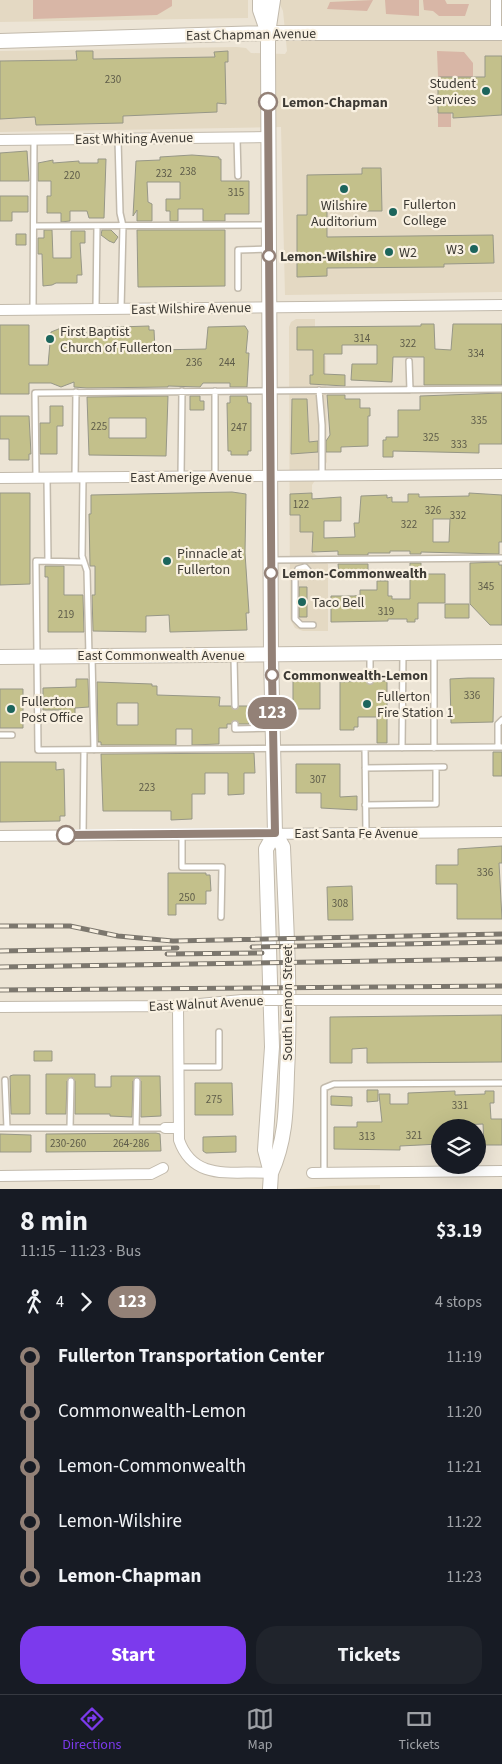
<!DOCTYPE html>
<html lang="en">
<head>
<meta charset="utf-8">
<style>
  body { margin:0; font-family:"Source Sans 3",sans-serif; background:#20242c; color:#f1f3f6; height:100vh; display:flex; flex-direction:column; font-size:19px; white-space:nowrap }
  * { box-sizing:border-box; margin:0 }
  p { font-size:16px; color:#9ea1a6 }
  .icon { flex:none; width:28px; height:28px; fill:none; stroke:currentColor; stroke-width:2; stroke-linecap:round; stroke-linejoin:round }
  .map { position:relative; height:1189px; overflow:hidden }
  .sheet { display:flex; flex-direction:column; background:#171b24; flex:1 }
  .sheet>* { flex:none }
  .badge { padding:0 10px; border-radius:16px; font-size:18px; line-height:32px }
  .buttons { position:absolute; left:431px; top:1119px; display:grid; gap:10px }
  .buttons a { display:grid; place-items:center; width:55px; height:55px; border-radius:50%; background:#171b24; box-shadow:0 5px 20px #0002; font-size:25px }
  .map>.badge { position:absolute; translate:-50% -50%; box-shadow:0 0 0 2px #fff }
  .legs { display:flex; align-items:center; gap:8px; height:55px; padding:0 20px; font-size:16px }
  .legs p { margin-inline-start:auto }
  .head { display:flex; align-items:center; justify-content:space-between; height:85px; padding:0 20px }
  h1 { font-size:28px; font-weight:700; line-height:38px }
  .primary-button { display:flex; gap:10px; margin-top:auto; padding:10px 20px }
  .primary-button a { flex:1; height:58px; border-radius:20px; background:#7c3aed; color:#fff; font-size:20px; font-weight:700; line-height:58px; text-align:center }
  .primary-button a+a { background:#20242c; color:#f1f3f6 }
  ul { padding:0 20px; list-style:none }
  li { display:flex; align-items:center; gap:18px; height:55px; font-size:19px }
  li i { display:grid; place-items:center; width:8px; height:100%; margin:0 6px; background:currentColor }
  li i::after { content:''; width:12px; height:12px; margin:-6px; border:4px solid; border-radius:50%; background:#171b24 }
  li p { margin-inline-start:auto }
  li:first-child i { background:linear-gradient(#0000 50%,currentColor 0) }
  li:last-child i { background:linear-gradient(currentColor 50%,#0000 0) }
  .dock { display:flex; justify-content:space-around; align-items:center; height:70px; border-top:1px solid #363941; background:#171b24; font-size:14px; color:#9ea1a6 }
  .dock a { display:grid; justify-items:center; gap:2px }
  .dock .on { color:#7c3aed }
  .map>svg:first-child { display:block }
  .built { fill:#e4d9c3 }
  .green { fill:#d8b6a6 }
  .building { fill:#c3c08b; stroke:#979787; fill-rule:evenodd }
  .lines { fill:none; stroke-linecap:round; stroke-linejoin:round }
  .lane-casing { stroke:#c2baac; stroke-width:8 }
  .street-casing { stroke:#c2baac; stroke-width:12 }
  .secondary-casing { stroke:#c2baac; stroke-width:16 }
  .lane { stroke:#fff; stroke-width:5 }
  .street { stroke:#fff; stroke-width:10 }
  .secondary { stroke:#fff; stroke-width:14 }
  .rail-casing { stroke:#7c776e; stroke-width:5 }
  .rail { stroke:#f9f1e2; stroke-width:3; stroke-dasharray:9; stroke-linecap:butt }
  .street-bridge-casing { stroke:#c2baac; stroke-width:12; stroke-linecap:butt }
  .street-bridge { stroke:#fff; stroke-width:10 }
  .line-1-casing { stroke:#fff; stroke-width:11 }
  .line-1 { stroke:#938177; stroke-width:8 }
  .poi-dot { fill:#1c655c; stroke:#f9f1e2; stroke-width:2 }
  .stop-1-dot { fill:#fff; stroke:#938177; stroke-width:2.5 }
  .labels { text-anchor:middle; stroke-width:4.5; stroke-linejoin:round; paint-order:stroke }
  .number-label { font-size:11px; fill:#5e5c4a }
  .street-label { font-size:14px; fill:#3d3a34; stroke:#f9f1e2 }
  .poi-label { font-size:14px; fill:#3d3a34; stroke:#f9f1e2; text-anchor:start }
  .stop-label { font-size:14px; font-weight:bold; fill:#3d3a34; stroke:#f9f1e2; text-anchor:start }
</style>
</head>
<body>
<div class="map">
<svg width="502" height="1189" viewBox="0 0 502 1189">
  <rect width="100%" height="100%" fill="#ece4d5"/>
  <!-- built -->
  <path class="built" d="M0 0H248V18L0 22Z
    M278 0H502V292L285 295 281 127 0 132V51L237 47 246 48 251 53 285 54 287 51 283 11Z
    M296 319H315V355L326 356 327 462 312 485 313 553 328 564V631H303L295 628 290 619 289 327 291 322Z
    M380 1185V1189H289L332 1186Z"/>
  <!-- green -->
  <path class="green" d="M33 0H172V6L157 15 33 19Z
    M373 0 367 11 327 9 330 2Z
    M385 0H419V16L386 14Z
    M423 0H445L447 4H469L465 16H439L433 11 424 10Z
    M437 51 464 52 473 63V77H438Z
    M438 113H451V127H438Z"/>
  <!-- building -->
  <path class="building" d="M76 51H93V59L215 57 214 52 228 51V62H225L226 104 217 103V112L123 116V123L36 125 35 117 0 119V61L77 60Z
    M485 56H502V115L453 118V113H438V77H485Z
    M27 151 29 181H0V153Z
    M192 155 219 157V159H221V181H249V214H225V221H203V209H178V221H170V211H166V199H180V182H147L148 202 152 204V221H137V210L133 216 136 161 160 160V157Z
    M98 159H106L104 218H89L87 211H70V221L61 222V213H47V196H51V181H38V163L53 160V163L79 161V163H98Z
    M362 168H381L382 211H363L362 204H327V237L493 235 494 263 444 264V267L327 268V276L297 277V215H307V175L362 174Z
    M0 196H28V212H12V221H0Z
    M44 230H52L53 258H71V231H85V243H80L82 275H77V283H56L52 285 43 286 42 254H38V238H44Z
    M102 230H111L118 237 114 243 109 241 101 235Z
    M137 230H225V286L138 287Z
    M16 234H26V245H16Z
    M421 324H434L435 349 451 350 453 324H502V385H424V357H393L392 382 351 380 352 364H377V345H342V354H324V374L345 375V386L310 384V375H313V350H297V327L421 326Z
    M0 325H29V365H48L51 332 61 328 87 338V328L149 326V330H154L155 350 206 349 208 327 245 326 248 331 246 353H249L247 387H230V383H203L200 387 168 386V387L87 388 74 387V382L61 387 51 383H29V394H0Z
    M502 393V444H479V453L393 451V457H383V440H386V437H398V410H420V396Z
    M327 395H345V399H360V408H370V416H368V446L341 447V452H326V441L330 435Z
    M168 396 166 456 89 455 87 397ZM109 418H146V438H109Z
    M190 396H200V401H204V410H190Z
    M230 396H247L248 403H251V451H248V455H231V451H228L227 403H230Z
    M292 399H307L309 442 318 441V452L291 454Z
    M50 406H63V426H57V454H40V423H50Z
    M0 416H29L31 454H29V460H9V439H0Z
    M232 492 246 494 245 553 249 613H246L247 630 170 632 169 615 146 616V632L93 631 92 595H95V566H90L89 514H91V495Z
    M0 493H30V584L0 585Z
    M312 493V499L341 497V521H324V538L355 537 354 523H359L361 496 387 495V498L392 497V502H408V494H419V497L469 496V493L502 495V542H499V554L421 552V554H410V551H390V553H368V555H338V551L312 552 313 532H300V515H290V494ZM433 519H450L449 542H433Z
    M499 562V565H502V625H490L470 604V563Z
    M410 563H421V574H445V603H418V619H415V622H407V619H388V621L331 622V596H354L360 595V590H377V581H388V596H392V599H410Z
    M338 564H368V574H339Z
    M45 566H64V595H83L84 632H48V577H45Z
    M299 587H307V617H299Z
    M445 604H469V618H445Z
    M468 678H494L493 722 451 723 450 679Z
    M76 679H88L89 707 75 708V714H61V710H43V688L76 687Z
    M293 681H320V709H293Z
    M366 681 370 685 374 681H387V743H377V717H358V727H354V730H340V682Z
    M97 682 152 684V686H157V695L220 697 219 706H231L235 710 239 706H249V724H239L235 720 231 724H227V728H219V744L192 745V729H176V745H101V742H98ZM117 703H138V725H117Z
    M0 689H23V728H0Z
    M493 752H502V776H493Z
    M254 753 255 773H244V794L228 795V773H205V794H192V819L171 820V811H103L101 754Z
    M0 762H56V770L64 769 65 816H60V821L0 822Z
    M296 764H340V797L357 796V810L321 808V793H296Z
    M502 846V863H499L502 919H457V884H436V865H458V849Z
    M168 873H206V875H210L211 891H206V904H176V915H168Z
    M352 886 353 920H328L327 887Z
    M502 1015V1062L367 1063V1048L352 1049V1063H330V1017Z
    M34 1051H52V1061H34Z
    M46 1074H95V1087H111V1076H160L161 1116 141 1117V1081L137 1077 133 1081 132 1117 110 1116V1114H75V1081L72 1077 67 1081 66 1114H46Z
    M13 1075H30V1114H11L10 1076Z
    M195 1083H232L233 1115H195Z
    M367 1090H378V1101L367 1102Z
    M455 1091V1095L485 1094V1091H494V1103H490L491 1119H502V1145H484L483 1124 463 1125V1128H440V1144L400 1146V1150L334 1149V1127H357V1122H382L379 1094H390V1104H408V1093Z
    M331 1096 352 1097V1106L331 1105Z
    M156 1133 160 1134 161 1151 46 1152V1134Z
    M0 1134 31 1135V1152H0Z
    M236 1136V1152L206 1153 203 1151V1137Z"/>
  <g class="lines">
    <defs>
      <path id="lane" d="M237 138 238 176
        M118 139 120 213 123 226 121 309
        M34 226 268 225
        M238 288V250L269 249
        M33 309 34 140
        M96 309 97 226
        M409 361 410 390
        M319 390 322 425V475
        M215 391V476
        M181 476 182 391
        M36 477 35 393 502 389
        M75 477 76 392
        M47 478 48 561
        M83 478 82 556 87 571 89 656
        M271 560 502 558
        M84 562 36 561 38 750 502 747
        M313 576 305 567 298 569 295 576V619L301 625H313
        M434 653V748
        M370 654V681
        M92 657 94 750
        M234 657 235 706
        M235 724V729L272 728
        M0 735H12
        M498 747V724L502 720
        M365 748 366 833
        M402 748 403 653
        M365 768 444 767
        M365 805 436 804V768
        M182 834V867H222L221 917
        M83 835 84 750
        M179 1067H219V1032
        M5 1080 7 1128
        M0 1128H165
        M70 1128 71 1081
        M136 1128 137 1081
        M324 1173V1088L334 1084 502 1083"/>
      <path id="street" d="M496 33V0
        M0 140 269 137
        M0 310 502 305
        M0 478 502 474
        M0 836 502 832
        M317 1000H502
        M178 1006 179 1140C194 1183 234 1170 271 1173
        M0 1007 178 1006 242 1000
        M165 1128H179
        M312 1173 502 1171
        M0 1176 151 1174 163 1168"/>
      <path id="secondary" d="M260 0V10L268 33
        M0 41 268 33H502
        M0 657 502 652
        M271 1173C286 1140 286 1109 287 1073 291 997 286 922 283 847L275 833
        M270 1189 271 1173 265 1150 272 1047 266 849 275 833 271 654 268 55V33L273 0"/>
    </defs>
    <!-- lane casing -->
    <use href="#lane" class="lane-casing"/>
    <!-- street casing -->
    <use href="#street" class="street-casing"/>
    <!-- secondary casing -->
    <use href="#secondary" class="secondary-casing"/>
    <!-- lane -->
    <use href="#lane" class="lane"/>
    <!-- street -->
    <use href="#street" class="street"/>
    <!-- secondary -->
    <use href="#secondary" class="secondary"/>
    <defs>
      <path id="rail" d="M0 926H70L118 936 173 941 502 934
        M252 947 502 942
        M0 951 177 948
        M167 954 262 953
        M0 967 502 959
        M0 990 502 986"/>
    </defs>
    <!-- rail casing -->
    <use href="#rail" class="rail-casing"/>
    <!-- rail -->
    <use href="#rail" class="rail"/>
    <defs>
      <path id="street-bridge" d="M242 1000H317"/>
    </defs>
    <!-- street-bridge casing -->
    <use href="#street-bridge" class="street-bridge-casing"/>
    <!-- street-bridge -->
    <use href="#street-bridge" class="street-bridge"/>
  </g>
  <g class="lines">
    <defs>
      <path id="line-1" d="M66 835 275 833 272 673 268 102"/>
    </defs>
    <!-- line-1 casing -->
    <use href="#line-1" class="line-1-casing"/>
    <!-- line-1 -->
    <use href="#line-1" class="line-1"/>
  </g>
  <!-- markers -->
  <g class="poi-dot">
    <circle cx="486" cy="91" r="5"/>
    <circle cx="344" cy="189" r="5"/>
    <circle cx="393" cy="212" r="5"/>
    <circle cx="474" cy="249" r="5"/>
    <circle cx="389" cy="252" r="5"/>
    <circle cx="50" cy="339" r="5"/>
    <circle cx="167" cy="561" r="5"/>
    <circle cx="302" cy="602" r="5"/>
    <circle cx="367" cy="704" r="5"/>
    <circle cx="11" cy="709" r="5"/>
  </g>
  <g class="stop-1-dot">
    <circle cx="268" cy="102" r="9"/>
    <circle cx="269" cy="256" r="6"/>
    <circle cx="271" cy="573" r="6"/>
    <circle cx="272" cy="675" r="6"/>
    <circle cx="66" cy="835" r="9"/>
  </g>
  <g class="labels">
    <!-- number labels -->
    <g class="number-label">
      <text x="113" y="83">230</text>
      <text x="188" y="175">238</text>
      <text x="164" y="177">232</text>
      <text x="72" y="179">220</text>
      <text x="236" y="196">315</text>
      <text x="362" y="342">314</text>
      <text x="408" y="347">322</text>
      <text x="476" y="357">334</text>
      <text x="194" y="366">236</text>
      <text x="227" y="366">244</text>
      <text x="479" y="424">335</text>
      <text x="99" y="430">225</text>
      <text x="239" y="431">247</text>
      <text x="431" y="441">325</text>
      <text x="459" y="448">333</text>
      <text x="301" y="508">122</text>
      <text x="433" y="514">326</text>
      <text x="458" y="519">332</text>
      <text x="409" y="528">322</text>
      <text x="486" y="590">345</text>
      <text x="386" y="615">319</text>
      <text x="66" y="618">219</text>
      <text x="472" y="699">336</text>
      <text x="318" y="783">307</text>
      <text x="147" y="791">223</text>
      <text x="485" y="876">336</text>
      <text x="187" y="901">250</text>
      <text x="340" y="907">308</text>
      <text x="214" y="1103">275</text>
      <text x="460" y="1109">331</text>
      <text x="414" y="1139">321</text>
      <text x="367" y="1140">313</text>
      <text x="68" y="1147">230-260</text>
      <text x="131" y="1147">264-286</text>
    </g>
    <!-- street labels -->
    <g class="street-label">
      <text transform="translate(251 34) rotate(-1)" y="5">East Chapman Avenue</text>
      <text transform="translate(134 138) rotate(-1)" y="5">East Whiting Avenue</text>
      <text transform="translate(191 308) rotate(-1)" y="5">East Wilshire Avenue</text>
      <text x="191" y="482">East Amerige Avenue</text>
      <text x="161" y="660">East Commonwealth Avenue</text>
      <text x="356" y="838">East Santa Fe Avenue</text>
      <text transform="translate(206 1003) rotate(-3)" y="5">East Walnut Avenue</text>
      <text transform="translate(287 1003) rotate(-90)" y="5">South Lemon Street</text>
    </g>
    <!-- poi labels -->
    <g class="poi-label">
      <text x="476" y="88" text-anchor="end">Student<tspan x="476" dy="16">Services</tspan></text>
      <text x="403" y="209">Fullerton<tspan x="403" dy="16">College</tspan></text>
      <text x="344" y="210" text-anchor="middle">Wilshire<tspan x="344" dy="16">Auditorium</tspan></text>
      <text x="464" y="254" text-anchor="end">W3</text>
      <text x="399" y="257">W2</text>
      <text x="60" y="336">First Baptist<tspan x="60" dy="16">Church of Fullerton</tspan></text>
      <text x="177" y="558">Pinnacle at<tspan x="177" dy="16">Fullerton</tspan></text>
      <text x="312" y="607">Taco Bell</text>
      <text x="377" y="701">Fullerton<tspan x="377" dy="16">Fire Station 1</tspan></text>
      <text x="21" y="706">Fullerton<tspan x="21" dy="16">Post Office</tspan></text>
    </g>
    <!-- stop labels -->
    <g class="stop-label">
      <text x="282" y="107">Lemon-Chapman</text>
      <text x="280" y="261">Lemon-Wilshire</text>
      <text x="282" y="578">Lemon-Commonwealth</text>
      <text x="283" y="680">Commonwealth-Lemon</text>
    </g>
  </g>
</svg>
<div class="buttons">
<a><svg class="icon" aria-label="layers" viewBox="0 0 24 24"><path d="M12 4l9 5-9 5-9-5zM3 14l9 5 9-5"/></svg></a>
</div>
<b class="badge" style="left:272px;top:713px;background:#938177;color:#fff">123</b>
</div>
<section class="sheet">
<div class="head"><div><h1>8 min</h1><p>11:15 – 11:23 · Bus</p></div><b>$3.19</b></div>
<div class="legs"><svg class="icon" aria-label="walk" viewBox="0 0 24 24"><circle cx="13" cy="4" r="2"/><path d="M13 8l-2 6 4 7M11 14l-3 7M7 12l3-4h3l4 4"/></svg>4<svg class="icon" aria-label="forward" viewBox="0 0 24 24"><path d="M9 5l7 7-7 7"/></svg><b class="badge" style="background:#938177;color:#fff">123</b><p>4 stops</p></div>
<ul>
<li><i style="color:#938177"></i><b>Fullerton Transportation Center</b><p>11:19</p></li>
<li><i style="color:#938177"></i><span>Commonwealth-Lemon</span><p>11:20</p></li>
<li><i style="color:#938177"></i><span>Lemon-Commonwealth</span><p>11:21</p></li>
<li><i style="color:#938177"></i><span>Lemon-Wilshire</span><p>11:22</p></li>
<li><i style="color:#938177"></i><b>Lemon-Chapman</b><p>11:23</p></li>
</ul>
<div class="primary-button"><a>Start</a><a>Tickets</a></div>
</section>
<nav class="dock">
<a class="on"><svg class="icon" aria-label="directions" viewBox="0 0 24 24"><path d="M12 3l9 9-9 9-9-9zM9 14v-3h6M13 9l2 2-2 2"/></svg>Directions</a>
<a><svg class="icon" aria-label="map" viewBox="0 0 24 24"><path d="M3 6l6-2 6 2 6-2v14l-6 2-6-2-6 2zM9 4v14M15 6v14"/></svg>Map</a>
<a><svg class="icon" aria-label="tickets" viewBox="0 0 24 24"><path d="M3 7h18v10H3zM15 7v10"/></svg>Tickets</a>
</nav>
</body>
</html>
